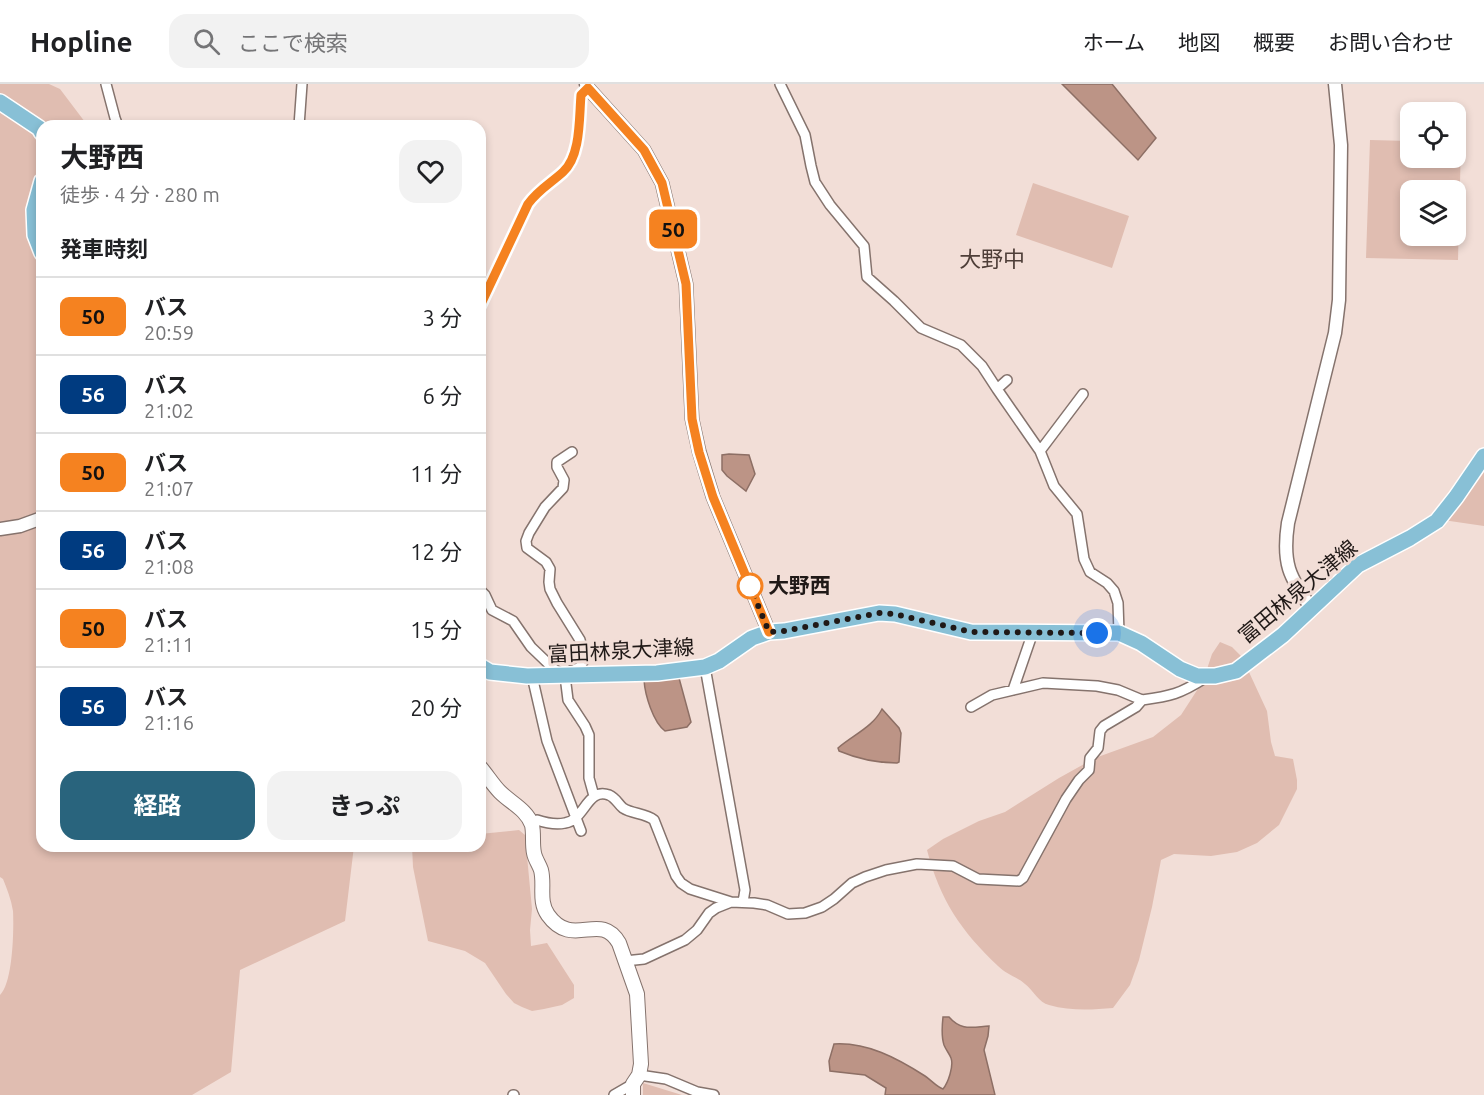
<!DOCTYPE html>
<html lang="ja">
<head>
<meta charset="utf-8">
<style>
  body { margin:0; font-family:Ubuntu,"Noto Sans JP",sans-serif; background:#f2f2f2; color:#202124; height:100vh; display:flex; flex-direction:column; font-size:22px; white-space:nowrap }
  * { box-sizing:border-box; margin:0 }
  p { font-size:20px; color:#757577 }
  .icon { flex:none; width:33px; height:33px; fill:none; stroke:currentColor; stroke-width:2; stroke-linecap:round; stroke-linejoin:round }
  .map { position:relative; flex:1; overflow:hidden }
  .sheet { position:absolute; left:36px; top:36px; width:450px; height:732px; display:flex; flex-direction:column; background:#fff; border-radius:18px; box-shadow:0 3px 9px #0003 }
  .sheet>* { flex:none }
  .badge { padding:0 12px; border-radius:9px; font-size:21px; line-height:39px }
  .tools { position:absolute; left:1400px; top:18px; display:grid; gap:12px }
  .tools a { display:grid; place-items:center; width:66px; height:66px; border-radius:12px; background:#fff; box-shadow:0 3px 9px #0003; font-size:30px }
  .you { position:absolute; width:30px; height:30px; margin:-15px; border:4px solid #fff; border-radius:50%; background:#1a73e8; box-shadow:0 0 0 9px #1a73e833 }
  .map>.badge { position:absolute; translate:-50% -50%; box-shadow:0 0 0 3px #fff }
  h2 { padding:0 24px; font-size:22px; line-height:54px }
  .round { display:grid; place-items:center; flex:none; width:63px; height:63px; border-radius:18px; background:#f2f2f2 }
  .head { display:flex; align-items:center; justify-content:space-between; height:102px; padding:0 24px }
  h1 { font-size:28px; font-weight:700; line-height:45px }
  .cta { display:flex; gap:12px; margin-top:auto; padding:12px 24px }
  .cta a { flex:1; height:69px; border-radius:18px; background:#29647d; color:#fff; font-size:24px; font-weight:700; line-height:69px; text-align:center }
  .cta a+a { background:#f2f2f2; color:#202124 }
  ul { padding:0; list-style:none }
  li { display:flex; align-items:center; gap:18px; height:78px; padding:0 24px; border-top:2px solid #e0e0e0 }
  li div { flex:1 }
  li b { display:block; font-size:22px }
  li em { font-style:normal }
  li .badge { min-width:66px; font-weight:700; text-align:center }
  header { display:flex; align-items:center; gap:36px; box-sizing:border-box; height:84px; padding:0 30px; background:#fff; border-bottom:2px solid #e0e0e0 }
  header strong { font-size:28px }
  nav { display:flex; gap:33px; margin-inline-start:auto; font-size:21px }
  .search { width:420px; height:54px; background:#f2f2f2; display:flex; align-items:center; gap:15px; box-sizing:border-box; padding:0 21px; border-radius:18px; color:#757577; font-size:22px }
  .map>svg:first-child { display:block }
  .green { fill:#e0bdb1; fill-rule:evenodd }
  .water { fill:#bc9486; stroke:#8d6f65; stroke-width:1.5 }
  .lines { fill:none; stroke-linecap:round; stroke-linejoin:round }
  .minor-casing { stroke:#85736d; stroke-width:12 }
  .tertiary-casing { stroke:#85736d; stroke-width:15 }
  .secondary-casing { stroke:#85736d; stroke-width:16 }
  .primary-casing { stroke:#fff; stroke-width:18 }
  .minor { stroke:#fff; stroke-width:9 }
  .tertiary { stroke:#fff; stroke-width:12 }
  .secondary { stroke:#fff; stroke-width:14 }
  .primary { stroke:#88c0d6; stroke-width:15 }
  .line-casing { stroke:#fff; stroke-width:14 }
  .line { stroke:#f58220; stroke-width:9 }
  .walk { stroke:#201917; stroke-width:6; stroke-dasharray:0 10.8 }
  .stop-dot { fill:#fff; stroke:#f58220; stroke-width:3 }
  .labels { text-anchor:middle; stroke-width:6; stroke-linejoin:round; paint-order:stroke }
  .stop-label { font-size:21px; font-weight:bold; fill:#201917; stroke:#f2ded7; text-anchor:start }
  .street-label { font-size:21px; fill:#201917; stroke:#f2ded7 }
  .neighbourhood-label { font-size:22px; fill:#4e3e38; stroke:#f2ded7 }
</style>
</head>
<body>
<header>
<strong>Hopline</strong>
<div class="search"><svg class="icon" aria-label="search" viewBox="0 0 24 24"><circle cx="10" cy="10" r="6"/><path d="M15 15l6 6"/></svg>ここで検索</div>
<nav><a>ホーム</a><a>地図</a><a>概要</a><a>お問い合わせ</a></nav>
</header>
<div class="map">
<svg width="1484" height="1011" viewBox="0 0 1484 1011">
  <rect width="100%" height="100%" fill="#f2ded7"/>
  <!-- green -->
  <path class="green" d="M0 0H49L60 5 88 42H42V762H354L345 837 240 886 231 988 192 1011H0V911C13 899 14 845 13 827 11 815 7 805 3 795L0 793Z
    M1370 56 1410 57V74H1455V59H1461L1458 176 1366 174ZM1410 106H1455V152H1410Z
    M1033 99 1129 132 1112 184 1016 151Z
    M1484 387V442L1443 436Z
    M1220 558 1232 563 1242 573 1267 627 1271 658 1275 672 1293 675 1297 696V705L1279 741 1257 759 1237 768 1211 772 1174 770 1161 776 1152 823 1139 876 1130 901 1113 924C1091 926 1070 927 1049 921 1039 919 1033 906 1025 900 1017 893 1006 890 998 882 961 847 940 816 927 766L943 755 979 737 1005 728 1059 694 1095 674 1153 653 1181 631 1203 597 1212 570Z
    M519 746 525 751 532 825 530 846 531 862 547 859 574 901V914L562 921 544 925 532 927 522 923 514 919 506 910 485 879 465 867 428 857 413 783 412 762H480V750Z
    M643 999 682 1011H643Z"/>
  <!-- water -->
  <path class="water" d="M1062 0H1112L1156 54 1138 76Z
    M729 370 749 371 755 390 746 407 727 392 722 386V371Z
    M679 594 691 638 687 643 665 647C653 638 645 611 644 596L649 595Z
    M882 625 899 644 901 649 899 678 897 679C877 679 858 675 839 667L838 664C853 651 873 643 882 625Z
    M943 933H949C961 947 972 943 989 942L988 952 984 966 995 1011H885L886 1004 865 991 830 987 829 977 834 960C867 958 897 974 925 992 931 996 937 1003 943 1005 948 999 954 982 951 974 949 969 946 966 944 961 941 952 942 942 943 933Z"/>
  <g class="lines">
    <defs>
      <path id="minor" d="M106 0 115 34 118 42
        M780 0 805 51 811 82 815 98 830 121 864 162 867 193 894 217 921 244 961 261 982 282 997 305 1007 296
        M299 42 302 0
        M480 222 528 120C538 106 551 99 564 88 581 72 579 34 581 11L588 4
        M997 305 1040 367
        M1083 310 1040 367 1054 402 1077 430 1084 475 1090 488 1107 499 1114 507 1118 519 1119 549
        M480 506 485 511 492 526 513 537 531 563 555 586 562 590
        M705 583 745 806 743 818
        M569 588 580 583 585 574 580 556 557 519 550 505 549 498 550 485 546 478 527 464 526 457 529 449 545 423 563 404 564 396 557 383V378L572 368
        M532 592 547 657 581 747
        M565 592 568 616 585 642 589 651V694L594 712
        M1013 606 1033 548
        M971 623 992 611 1043 599 1097 602 1118 606 1142 616
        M537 736C546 739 556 741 565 739 585 736 587 703 609 711 616 714 618 720 623 724 632 730 645 729 654 736L676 792 681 799 690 805 731 818
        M625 877 644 875 685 856 697 846 709 829 716 824 731 818 754 819 767 821 788 830 805 829 822 823 834 815 852 799 865 793 886 786 917 780 953 782 978 795 1019 797 1023 794 1066 715 1079 696 1089 686 1090 674 1098 664 1100 647 1104 642 1136 623 1142 616C1171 612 1180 610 1205 594
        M639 991 666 995 697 1008 714 1011
        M513 1011H514
        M614 1011 633 1000"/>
      <path id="tertiary" d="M586 0 588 4 644 66 662 99 686 200 692 335 699 367 713 413 769 548
        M0 445 20 442 42 434
        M1312 525C1289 493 1282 479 1288 439L1335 249 1339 216 1341 61 1335 0"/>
      <path id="secondary" d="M480 683C487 691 493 701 500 708 511 719 527 726 532 741 534 750 532 760 534 769 535 775 539 780 541 786 545 801 538 817 548 831 573 866 600 826 619 859L637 910 641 980 639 991 633 1000V1011"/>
      <path id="primary" d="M0 18 39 44 42 49
        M42 97 34 126 35 151 42 169
        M480 582 490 588 527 592 657 589 705 583 719 577 752 554 769 548 784 547 879 529 895 530 971 548 1119 549 1141 559 1180 585 1197 592H1215L1236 587 1283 551 1358 481 1410 454 1437 437 1456 413 1484 372"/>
    </defs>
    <!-- minor casing -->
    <use href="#minor" class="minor-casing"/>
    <!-- tertiary casing -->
    <use href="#tertiary" class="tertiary-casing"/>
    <!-- secondary casing -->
    <use href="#secondary" class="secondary-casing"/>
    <!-- primary casing -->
    <use href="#primary" class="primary-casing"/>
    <!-- minor -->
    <use href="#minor" class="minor"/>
    <!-- tertiary -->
    <use href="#tertiary" class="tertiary"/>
    <!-- secondary -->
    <use href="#secondary" class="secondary"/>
    <!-- primary -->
    <use href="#primary" class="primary"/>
  </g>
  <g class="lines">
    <defs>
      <path id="line" d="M480 222 528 120C538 106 551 99 563 88 581 72 579 34 581 11L588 4 644 66 662 99 686 200 692 335 699 368 713 413 769 548"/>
    </defs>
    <!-- line casing -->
    <use href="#line" class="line-casing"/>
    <!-- line -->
    <use href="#line" class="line"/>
    <!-- walk -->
    <path class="walk" d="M750 502 769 548 784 547 879 529 895 530 971 548 1097 549"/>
  </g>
  <!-- markers -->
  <circle class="stop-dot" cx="750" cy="502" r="12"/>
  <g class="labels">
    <!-- stop labels -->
    <g class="stop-label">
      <text x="768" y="509">大野西</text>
    </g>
    <!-- street labels -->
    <g class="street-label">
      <text transform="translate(1298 508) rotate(-40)" y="7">富田林泉大津線</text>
      <text transform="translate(621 567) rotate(-3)" y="7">富田林泉大津線</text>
    </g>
    <!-- neighbourhood labels -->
    <g class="neighbourhood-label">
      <text x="992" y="183">大野中</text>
    </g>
  </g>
</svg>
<div class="tools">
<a><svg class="icon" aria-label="locate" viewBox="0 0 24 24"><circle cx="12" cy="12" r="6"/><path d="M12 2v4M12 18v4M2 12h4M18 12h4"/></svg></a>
<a><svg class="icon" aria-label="layers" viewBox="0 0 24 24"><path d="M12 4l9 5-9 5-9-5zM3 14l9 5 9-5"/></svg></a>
</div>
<div class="you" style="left:1097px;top:549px"></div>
<b class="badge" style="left:673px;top:145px;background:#f58220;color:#111">50</b>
<section class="sheet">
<div class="head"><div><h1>大野西</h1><p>徒歩 · 4 分 · 280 m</p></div><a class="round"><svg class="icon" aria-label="heart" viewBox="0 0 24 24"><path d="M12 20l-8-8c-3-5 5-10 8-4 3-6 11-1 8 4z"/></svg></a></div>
<h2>発車時刻</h2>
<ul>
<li><span class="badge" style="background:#f58220;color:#111">50</span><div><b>バス</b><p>20:59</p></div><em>3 分</em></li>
<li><span class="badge" style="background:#003b80;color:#fff">56</span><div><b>バス</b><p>21:02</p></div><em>6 分</em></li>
<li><span class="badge" style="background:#f58220;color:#111">50</span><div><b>バス</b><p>21:07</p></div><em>11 分</em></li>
<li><span class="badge" style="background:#003b80;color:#fff">56</span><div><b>バス</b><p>21:08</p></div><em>12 分</em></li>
<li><span class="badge" style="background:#f58220;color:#111">50</span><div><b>バス</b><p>21:11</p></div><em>15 分</em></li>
<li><span class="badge" style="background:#003b80;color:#fff">56</span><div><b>バス</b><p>21:16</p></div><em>20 分</em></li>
</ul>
<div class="cta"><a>経路</a><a>きっぷ</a></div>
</section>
</div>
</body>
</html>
